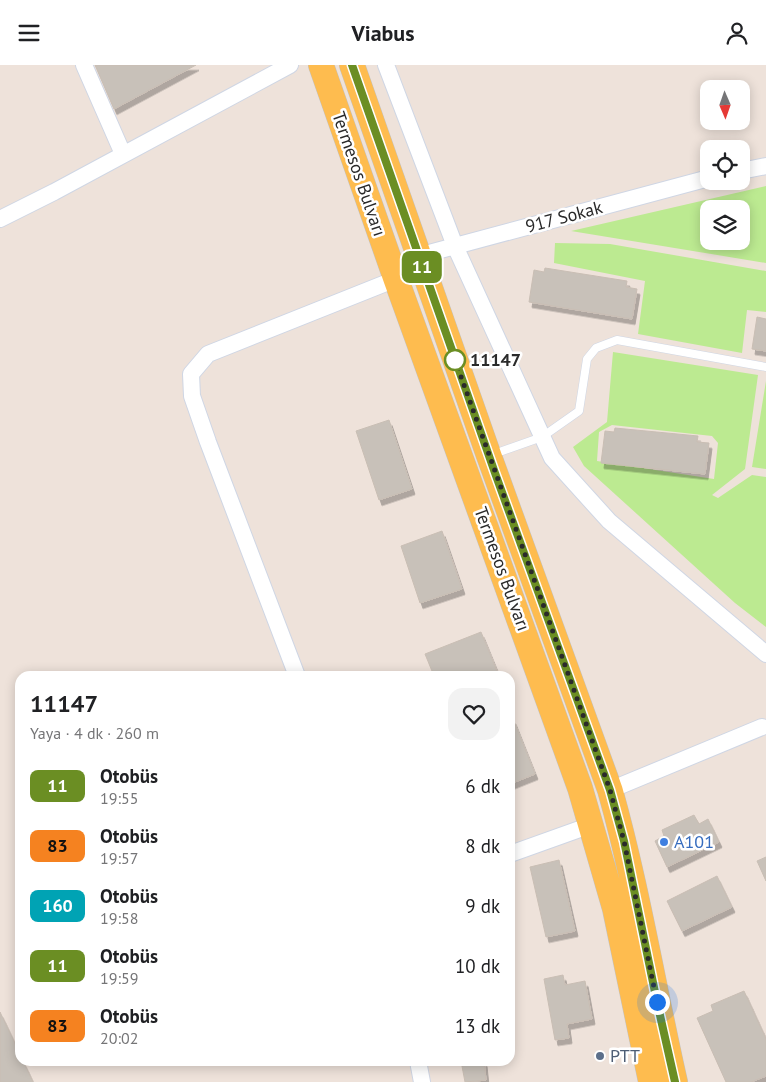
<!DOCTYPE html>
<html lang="tr">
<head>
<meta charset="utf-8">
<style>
  body { margin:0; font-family:"PT Sans",sans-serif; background:#f2f2f2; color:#202124; height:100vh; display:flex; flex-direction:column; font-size:19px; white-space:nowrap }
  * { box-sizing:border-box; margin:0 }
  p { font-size:16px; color:#757577 }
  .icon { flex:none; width:28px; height:28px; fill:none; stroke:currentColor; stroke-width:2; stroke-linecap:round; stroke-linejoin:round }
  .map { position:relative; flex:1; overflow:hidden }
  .drawer { position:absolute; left:15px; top:606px; width:500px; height:395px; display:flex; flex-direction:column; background:#fff; border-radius:15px; box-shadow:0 2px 12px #0003 }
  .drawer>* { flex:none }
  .badge { padding:0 10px; border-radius:8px; font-size:18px; line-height:32px }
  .needle { width:32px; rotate:178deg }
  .fabs { position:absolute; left:700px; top:15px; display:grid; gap:10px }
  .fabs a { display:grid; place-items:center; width:50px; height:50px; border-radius:10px; background:#fff; box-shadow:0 2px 12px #0003; font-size:25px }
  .you { position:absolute; width:25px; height:25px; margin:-12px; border:4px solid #fff; border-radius:50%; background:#1a73e8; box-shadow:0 0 0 8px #1a73e833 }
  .map>.badge { position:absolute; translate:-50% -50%; box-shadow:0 0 0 2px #fff }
  .round { display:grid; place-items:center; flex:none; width:52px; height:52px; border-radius:15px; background:#f2f2f2 }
  .headline { display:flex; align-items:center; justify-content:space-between; height:85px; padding:0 15px }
  h1 { font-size:24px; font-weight:800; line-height:38px }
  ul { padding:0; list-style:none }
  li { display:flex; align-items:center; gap:15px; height:60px; padding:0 15px }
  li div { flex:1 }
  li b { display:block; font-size:19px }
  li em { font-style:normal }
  li .badge { min-width:55px; font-weight:700; text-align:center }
  header { display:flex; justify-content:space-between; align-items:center; height:65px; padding:0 15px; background:#fff; font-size:22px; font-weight:800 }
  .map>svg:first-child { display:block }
  .green { fill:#bcea91; fill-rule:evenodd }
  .building { fill:#c8c1b9; stroke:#c9beb4; filter:url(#shadow) }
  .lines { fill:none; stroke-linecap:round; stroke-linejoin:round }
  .service-casing { stroke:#cfd6e4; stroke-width:9 }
  .minor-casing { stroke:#cfd6e4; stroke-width:18 }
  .primary-casing { stroke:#c3c3c3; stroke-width:26 }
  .service { stroke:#fff; stroke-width:8 }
  .minor { stroke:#fff; stroke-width:16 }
  .primary { stroke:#febc4f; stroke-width:25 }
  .line-casing { stroke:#fff; stroke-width:11 }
  .line { stroke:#6b8e23; stroke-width:8 }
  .walk { stroke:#2a2a2a; stroke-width:5; stroke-dasharray:0 9 }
  .stop-dot { fill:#fff; stroke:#6b8e23; stroke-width:2.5 }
  .shop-dot { fill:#3f7fe0; stroke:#fff; stroke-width:2 }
  .service-dot { fill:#5c6f8a; stroke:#fff; stroke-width:2 }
  .labels { text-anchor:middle; stroke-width:5; stroke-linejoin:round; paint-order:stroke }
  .street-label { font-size:18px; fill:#2a2a2a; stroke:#fff }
  .stop-label { font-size:18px; font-weight:bold; fill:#2a2a2a; stroke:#fff; text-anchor:start }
  .shop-label { font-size:18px; fill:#366cbe; stroke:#fff; text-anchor:start }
  .service-label { font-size:18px; fill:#4e5e75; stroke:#fff; text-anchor:start }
</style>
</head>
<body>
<header><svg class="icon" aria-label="menu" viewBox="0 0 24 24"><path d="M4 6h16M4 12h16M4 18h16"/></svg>Viabus<svg class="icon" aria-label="person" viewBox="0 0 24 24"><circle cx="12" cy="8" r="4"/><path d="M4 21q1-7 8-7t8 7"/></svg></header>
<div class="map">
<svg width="766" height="1017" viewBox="0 0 766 1017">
  <defs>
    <filter id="shadow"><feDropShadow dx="3" dy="5.5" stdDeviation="0" flood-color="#0004"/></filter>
  </defs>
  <rect width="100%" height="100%" fill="#eee2da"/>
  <!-- green -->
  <path class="green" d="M766 121V198L571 166ZM709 144H741V176H709Z
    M555 178 610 179 766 206V247L747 245 742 288 638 269 645 216 554 198Z
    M613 287 758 310 745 404 712 430 718 433 752 410 766 412V562L735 538 584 401 573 382 607 357ZM612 360 712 371 718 378 714 414 597 396 599 367Z
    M766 316V404L752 402Z"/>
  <!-- building -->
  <path class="building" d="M95 0H196L114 44Z
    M545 203 627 216 626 222 637 224 632 254 529 237 534 205 544 207Z
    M757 252 766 254V286L752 284Z
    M389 355 412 424 379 435 356 366Z
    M615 363 698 371 697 377 709 378 705 409 601 398 605 366 614 367Z
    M442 466 462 524 420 538 401 481Z
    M481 567 499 611H434L425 589Z
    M513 654 535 709 510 719V655Z
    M694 750 699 759 708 754 719 777 667 802 655 776 664 771 662 765Z
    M766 792V816L757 796Z
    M559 795 575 866 546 872 530 802Z
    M717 811 732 842 682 866 667 836Z
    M563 910 565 920 585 916 592 954 567 959 569 973 555 975 544 914Z
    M744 926 766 974V1011L751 1017H726L697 953 713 946 711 940Z
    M0 947 20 989V996H23L33 1017H0Z
    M461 996H484L486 1015 465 1017Z"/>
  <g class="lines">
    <defs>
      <path id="service" d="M491 390 542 372 579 346 587 294 596 283 617 275 766 302"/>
      <path id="minor" d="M84 0 123 89
        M386 0 455 181 552 393 609 456 766 589
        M741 106 766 101
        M0 154 54 127 290 0
        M418 191 709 113
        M297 611 208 377 192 331 191 309 208 289 396 214
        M610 725 762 662
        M510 789 591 760
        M418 996 422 1017"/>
      <path id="primary" d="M321 0 396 214 580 723 615 844 651 1017
        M352 0 489 391 610 725C637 821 653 920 675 1017"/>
    </defs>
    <!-- service casing -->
    <use href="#service" class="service-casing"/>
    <!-- minor casing -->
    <use href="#minor" class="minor-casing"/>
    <!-- primary casing -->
    <use href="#primary" class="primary-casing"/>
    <!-- service -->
    <use href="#service" class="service"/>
    <!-- minor -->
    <use href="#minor" class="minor"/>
    <!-- primary -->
    <use href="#primary" class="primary"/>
  </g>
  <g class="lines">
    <defs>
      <path id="line" d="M352 0 495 408 610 725 624 776 657 937 675 1017"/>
    </defs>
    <!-- line casing -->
    <use href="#line" class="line-casing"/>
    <!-- line -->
    <use href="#line" class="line"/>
    <!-- walk -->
    <path class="walk" d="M455 295 610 725 624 776 657 937"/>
  </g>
  <!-- markers -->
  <circle class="stop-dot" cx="455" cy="295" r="10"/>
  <circle class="shop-dot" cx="664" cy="777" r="5"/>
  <circle class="service-dot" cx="600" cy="991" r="5"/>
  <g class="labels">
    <!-- street labels -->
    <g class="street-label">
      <text transform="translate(359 109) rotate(71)" y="6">Termesos Bulvarı</text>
      <text transform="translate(564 152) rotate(-15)" y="6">917 Sokak</text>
      <text transform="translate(502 504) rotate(70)" y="6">Termesos Bulvarı</text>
    </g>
    <!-- stop labels -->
    <g class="stop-label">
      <text x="470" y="301">11147</text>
    </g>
    <!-- shop labels -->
    <g class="shop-label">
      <text x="674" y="783">A101</text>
    </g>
    <!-- service labels -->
    <g class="service-label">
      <text x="610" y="997">PTT</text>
    </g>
  </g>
</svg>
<div class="fabs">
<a><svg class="needle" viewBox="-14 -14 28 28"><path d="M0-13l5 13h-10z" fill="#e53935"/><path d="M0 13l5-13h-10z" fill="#757577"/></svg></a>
<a><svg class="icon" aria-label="locate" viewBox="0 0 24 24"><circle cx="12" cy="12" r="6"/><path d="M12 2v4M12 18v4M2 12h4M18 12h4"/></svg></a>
<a><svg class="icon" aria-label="layers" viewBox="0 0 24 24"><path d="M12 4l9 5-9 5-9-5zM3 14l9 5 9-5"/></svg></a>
</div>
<div class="you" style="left:657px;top:937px"></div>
<b class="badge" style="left:422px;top:202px;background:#6b8e23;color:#fff">11</b>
<section class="drawer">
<div class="headline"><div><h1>11147</h1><p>Yaya · 4 dk · 260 m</p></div><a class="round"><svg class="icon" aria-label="heart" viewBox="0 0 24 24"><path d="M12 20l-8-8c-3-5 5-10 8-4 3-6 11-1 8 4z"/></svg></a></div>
<ul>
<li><span class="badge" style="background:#6b8e23;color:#fff">11</span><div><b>Otobüs</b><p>19:55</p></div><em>6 dk</em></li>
<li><span class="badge" style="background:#f58220;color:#111">83</span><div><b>Otobüs</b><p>19:57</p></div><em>8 dk</em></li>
<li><span class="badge" style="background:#00a3b4;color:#fff">160</span><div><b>Otobüs</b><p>19:58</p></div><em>9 dk</em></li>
<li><span class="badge" style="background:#6b8e23;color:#fff">11</span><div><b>Otobüs</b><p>19:59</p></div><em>10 dk</em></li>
<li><span class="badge" style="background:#f58220;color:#111">83</span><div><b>Otobüs</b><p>20:02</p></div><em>13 dk</em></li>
</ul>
</section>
</div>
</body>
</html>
